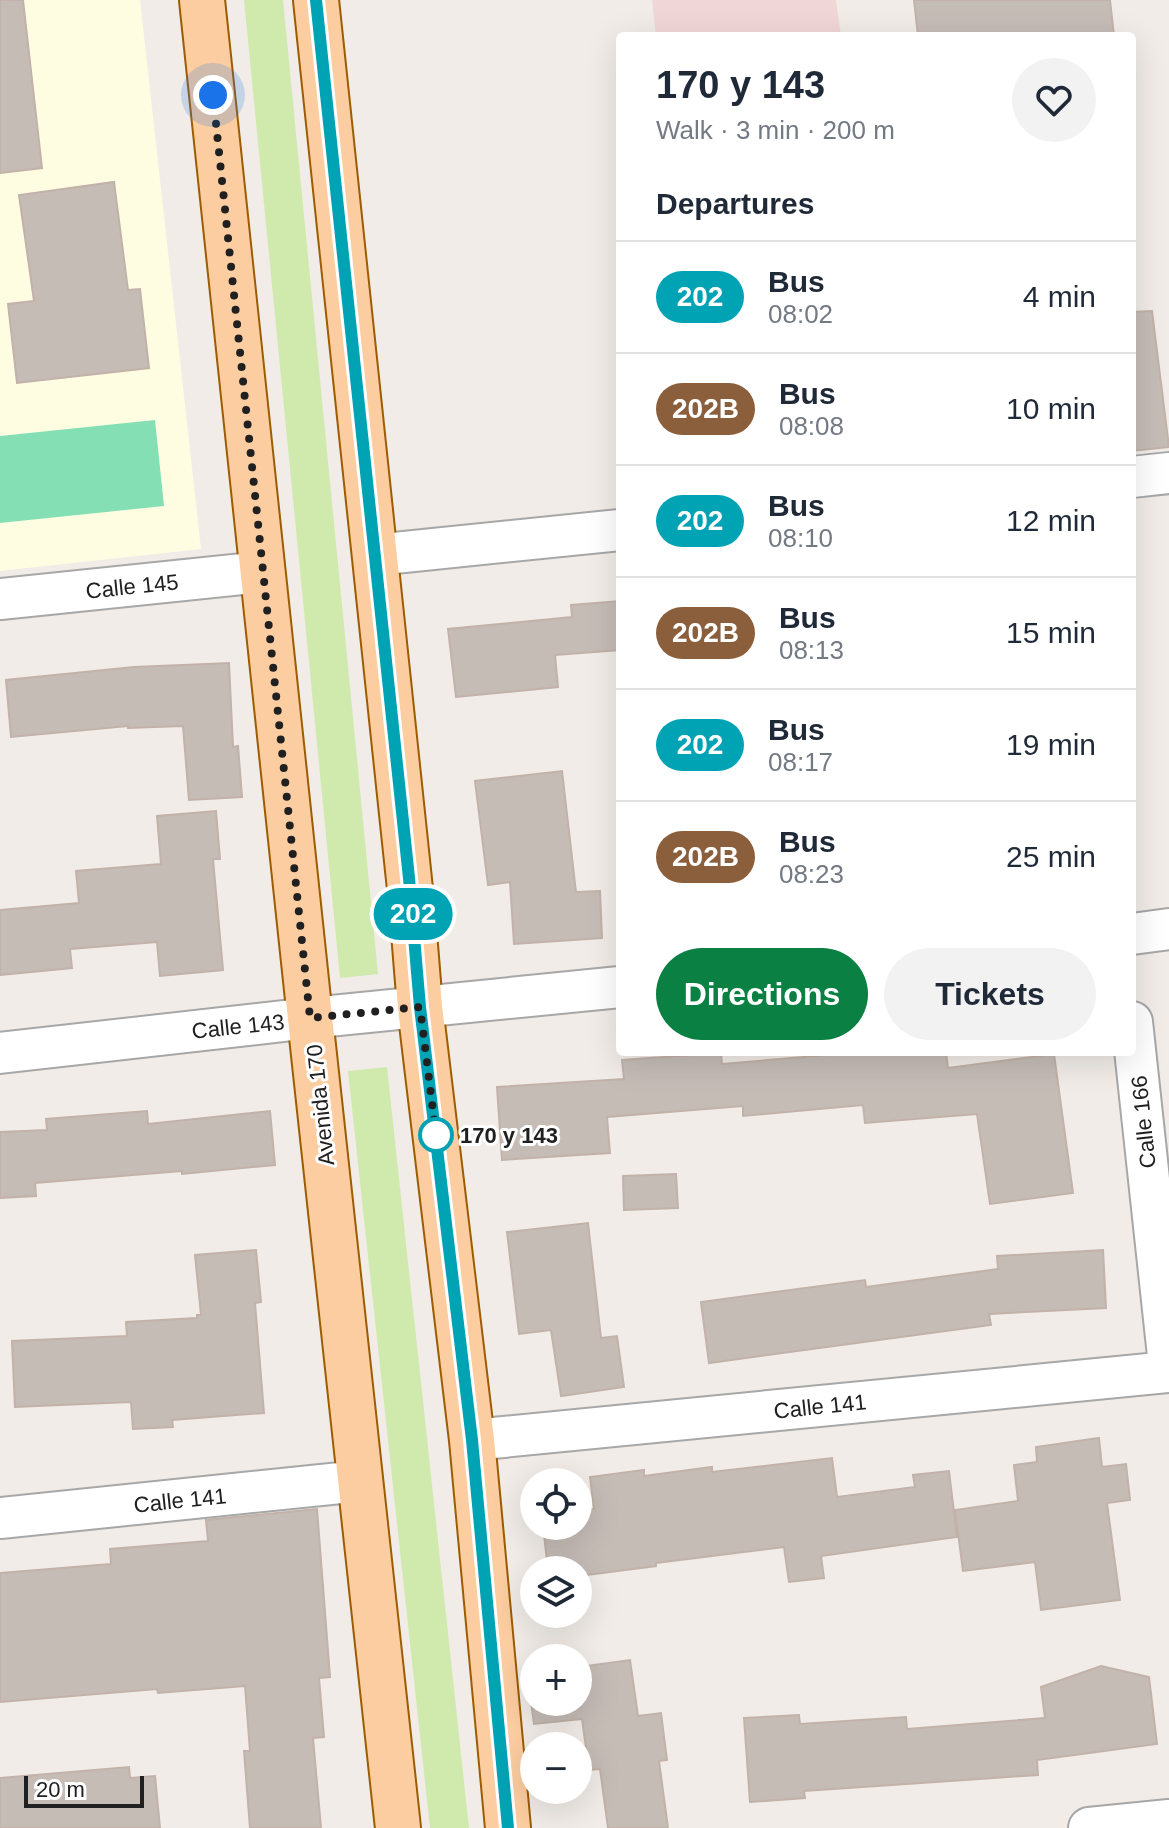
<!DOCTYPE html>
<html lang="en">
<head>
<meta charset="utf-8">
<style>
  body { margin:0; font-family:Helvetica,sans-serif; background:#f2f2f3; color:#1f2937; height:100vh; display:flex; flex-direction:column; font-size:30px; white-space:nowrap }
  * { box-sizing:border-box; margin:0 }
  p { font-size:26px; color:#747a83 }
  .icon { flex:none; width:44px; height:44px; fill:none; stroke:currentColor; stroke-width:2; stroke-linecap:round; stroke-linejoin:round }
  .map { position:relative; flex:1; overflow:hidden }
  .drawer { position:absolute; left:616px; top:32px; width:520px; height:1024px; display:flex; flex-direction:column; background:#fff; border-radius:8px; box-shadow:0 8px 32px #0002 }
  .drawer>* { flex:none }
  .badge { padding:0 16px; border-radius:26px; font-size:28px; line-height:52px }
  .buttons { position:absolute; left:520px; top:1468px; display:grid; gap:16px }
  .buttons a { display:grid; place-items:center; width:72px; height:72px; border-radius:50%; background:#fff; box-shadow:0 8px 32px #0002; font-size:40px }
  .scale { position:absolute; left:24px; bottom:20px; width:120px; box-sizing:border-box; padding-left:8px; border:4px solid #202020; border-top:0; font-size:22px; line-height:28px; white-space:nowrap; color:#202020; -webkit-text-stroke:6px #fff; paint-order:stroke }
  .you { position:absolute; width:40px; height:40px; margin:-20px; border:6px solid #fff; border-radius:50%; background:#1a73e8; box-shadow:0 0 0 12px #1a73e833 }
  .map>.badge { position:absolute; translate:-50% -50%; box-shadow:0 0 0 4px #fff }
  h2 { padding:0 40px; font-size:30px; line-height:72px }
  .round { display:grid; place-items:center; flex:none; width:84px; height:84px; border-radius:42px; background:#f2f2f3 }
  .summary { display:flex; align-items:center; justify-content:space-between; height:136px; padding:0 40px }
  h1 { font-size:38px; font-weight:700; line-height:60px }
  .cta { display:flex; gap:16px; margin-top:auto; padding:16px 40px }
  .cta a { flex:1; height:92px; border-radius:48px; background:#0b8043; color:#fff; font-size:32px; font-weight:700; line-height:92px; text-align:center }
  .cta a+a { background:#f2f2f3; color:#1f2937 }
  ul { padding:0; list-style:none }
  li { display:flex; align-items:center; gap:24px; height:112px; padding:0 40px; border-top:2px solid #e0e1e3 }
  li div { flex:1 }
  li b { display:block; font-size:30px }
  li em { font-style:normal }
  li .badge { min-width:88px; font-weight:700; text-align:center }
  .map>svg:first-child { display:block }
  .commercial { fill:#f1d6d7 }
  .education { fill:#fffde1 }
  .grass { fill:#d0eaad }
  .pitch { fill:#85dfb5 }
  .building { fill:#c5bcb6; stroke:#c2b2a9; stroke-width:2 }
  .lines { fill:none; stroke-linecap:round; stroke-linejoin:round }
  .minor-casing { stroke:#a7a7a7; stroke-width:44 }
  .major-casing { stroke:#9c5c00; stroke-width:48 }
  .minor { stroke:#fff; stroke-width:40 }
  .major { stroke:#fccda0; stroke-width:44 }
  .line-casing { stroke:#fff; stroke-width:18 }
  .line { stroke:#00a3b4; stroke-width:12 }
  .walk { stroke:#202020; stroke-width:8; stroke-dasharray:0 14.4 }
  .stop-dot { fill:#fff; stroke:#00a3b4; stroke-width:4 }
  .labels { text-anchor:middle; stroke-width:6; stroke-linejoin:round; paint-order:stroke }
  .street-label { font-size:22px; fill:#202020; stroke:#fff }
  .stop-label { font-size:22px; font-weight:bold; fill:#202020; stroke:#fff; text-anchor:start }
</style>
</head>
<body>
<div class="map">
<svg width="1169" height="1828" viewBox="0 0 1169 1828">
  <rect width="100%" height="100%" fill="#f1ece7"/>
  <!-- commercial -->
  <path class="commercial" d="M652 0H836L841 36H656Z"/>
  <!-- education -->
  <path class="education" d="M0 0H140L201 549 0 571Z"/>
  <!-- grass -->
  <path class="grass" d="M244 0H283L378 974 340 978Z
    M387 1067 469 1828H430L348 1071Z"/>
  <!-- pitch -->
  <path class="pitch" d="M155 420 164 506 0 523V436Z"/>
  <!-- building -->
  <path class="building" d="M0 0H23L42 168 0 173Z
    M914 0H1110L1114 36H918Z
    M114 182 128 290 140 289 149 368 17 383 8 304 34 301 19 195Z
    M1152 311 1169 447 1132 451V312Z
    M620 601V650L555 655 558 687 456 697 448 629 572 617 571 605Z
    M229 663 233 747 238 746 242 797 189 800 183 726 128 728V726L11 737 6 680 134 667Z
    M562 771 576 892 600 891 602 938 514 944 510 882 488 885 475 781Z
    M216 811 220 859H213L223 970 160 976 157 942 70 949 72 968 0 975V910L79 903 76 871 161 864 157 816Z
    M862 1052H946L948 1068 1054 1054 1073 1193 990 1204 977 1114 865 1123 863 1105 743 1116V1106L607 1117 610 1153 502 1160 497 1087 624 1079 622 1060 721 1053 722 1064Z
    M147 1111 148 1124 270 1111 275 1165 182 1174V1171L35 1183 36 1196 0 1198V1132L47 1130 46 1119Z
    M676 1174 678 1208 624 1210 623 1176Z
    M588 1223 601 1338 617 1336 624 1387 561 1396 551 1330 519 1334 507 1232Z
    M256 1250 261 1302 255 1303 264 1413 172 1420 173 1427 133 1429 131 1402 15 1407 12 1341 127 1336 126 1322 197 1318V1315H201L195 1255Z
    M1103 1250 1106 1308 989 1314 991 1325 709 1363 701 1302 865 1280 866 1287 998 1269 997 1256Z
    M1099 1438 1102 1467 1126 1464 1130 1500 1107 1503 1120 1600 1041 1610 1035 1562 963 1571 955 1510 1018 1501 1014 1465 1037 1462 1036 1447Z
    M832 1458 837 1497 915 1487 913 1475 949 1471 957 1537 821 1556 824 1578 789 1582 784 1547 656 1563V1566L578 1576V1570H548L543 1526H578V1511L594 1509 590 1477 644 1470V1476L712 1467V1472Z
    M317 1509 330 1677 319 1678 324 1737 313 1738 321 1828H250L244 1751H250L245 1686 158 1693 157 1689 0 1702V1573L111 1564 110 1549 208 1541 206 1520Z
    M630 1660 638 1716 661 1713 667 1760 659 1761 668 1828H608L600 1769 589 1770 582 1719 534 1724 527 1673H534V1702H578V1667Z
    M1101 1666 1149 1677 1157 1744 1037 1760 1038 1775 804 1791 805 1798 750 1802 744 1718 799 1715 800 1724 906 1717 907 1729 1045 1718 1041 1687Z
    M129 1767 130 1778 155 1776 160 1828H0V1778Z"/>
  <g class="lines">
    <defs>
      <path id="minor" d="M1132 477 1169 473
        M375 555 620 530
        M0 599 263 572
        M1132 934 1169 929
        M1132 1022 1169 1365
        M0 1053 310 1018 620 987
        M472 1440 1169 1372
        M0 1518 360 1481
        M1089 1828 1169 1820"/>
      <path id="major" d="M202 0 310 1018 398 1828
        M316 0 412 908 420 1007 472 1440 508 1828"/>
    </defs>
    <!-- minor casing -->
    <use href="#minor" class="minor-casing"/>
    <!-- major casing -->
    <use href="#major" class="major-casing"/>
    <!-- minor -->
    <use href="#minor" class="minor"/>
    <!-- major -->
    <use href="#major" class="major"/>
  </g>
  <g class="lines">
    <defs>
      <path id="line" d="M316 0 409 878 420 1007 472 1440 508 1828"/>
    </defs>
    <!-- line casing -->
    <use href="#line" class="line-casing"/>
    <!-- line -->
    <use href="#line" class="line"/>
    <!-- walk -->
    <path class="walk" d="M213 95 310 1018 420 1007 436 1135"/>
  </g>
  <!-- markers -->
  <circle class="stop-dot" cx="436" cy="1135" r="16"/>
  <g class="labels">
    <!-- street labels -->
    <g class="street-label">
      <text transform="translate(132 586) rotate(-6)" y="8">Calle 145</text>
      <text transform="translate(238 1026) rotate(-6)" y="8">Calle 143</text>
      <text transform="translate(320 1105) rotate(-96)" y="8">Avenida 170</text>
      <text transform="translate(1143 1122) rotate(-96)" y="8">Calle 166</text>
      <text transform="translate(820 1406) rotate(-6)" y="8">Calle 141</text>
      <text transform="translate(180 1500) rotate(-6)" y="8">Calle 141</text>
    </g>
    <!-- stop labels -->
    <g class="stop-label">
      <text x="460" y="1143">170 y 143</text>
    </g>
  </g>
</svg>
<div class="buttons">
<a><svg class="icon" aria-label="locate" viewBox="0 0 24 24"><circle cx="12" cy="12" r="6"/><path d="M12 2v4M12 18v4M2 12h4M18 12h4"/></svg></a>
<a><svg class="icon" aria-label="layers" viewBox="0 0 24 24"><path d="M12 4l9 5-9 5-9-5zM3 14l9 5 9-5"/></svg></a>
<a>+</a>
<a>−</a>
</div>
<div class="scale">20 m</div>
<div class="you" style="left:213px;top:95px"></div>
<b class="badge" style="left:413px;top:914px;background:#00a3b4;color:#fff">202</b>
<section class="drawer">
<div class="summary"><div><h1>170 y 143</h1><p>Walk · 3 min · 200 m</p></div><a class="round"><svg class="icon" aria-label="heart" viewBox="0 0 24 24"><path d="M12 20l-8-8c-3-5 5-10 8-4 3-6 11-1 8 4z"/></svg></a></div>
<h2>Departures</h2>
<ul>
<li><span class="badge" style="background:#00a3b4;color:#fff">202</span><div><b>Bus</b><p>08:02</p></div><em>4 min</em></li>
<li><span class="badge" style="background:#8b5e3c;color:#fff">202B</span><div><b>Bus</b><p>08:08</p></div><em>10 min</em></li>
<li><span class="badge" style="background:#00a3b4;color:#fff">202</span><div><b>Bus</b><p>08:10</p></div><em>12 min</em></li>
<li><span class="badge" style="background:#8b5e3c;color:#fff">202B</span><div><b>Bus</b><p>08:13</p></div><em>15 min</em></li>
<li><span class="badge" style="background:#00a3b4;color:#fff">202</span><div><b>Bus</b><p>08:17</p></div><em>19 min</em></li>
<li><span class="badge" style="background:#8b5e3c;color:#fff">202B</span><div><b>Bus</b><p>08:23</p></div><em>25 min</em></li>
</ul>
<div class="cta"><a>Directions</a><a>Tickets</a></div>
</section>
</div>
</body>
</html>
